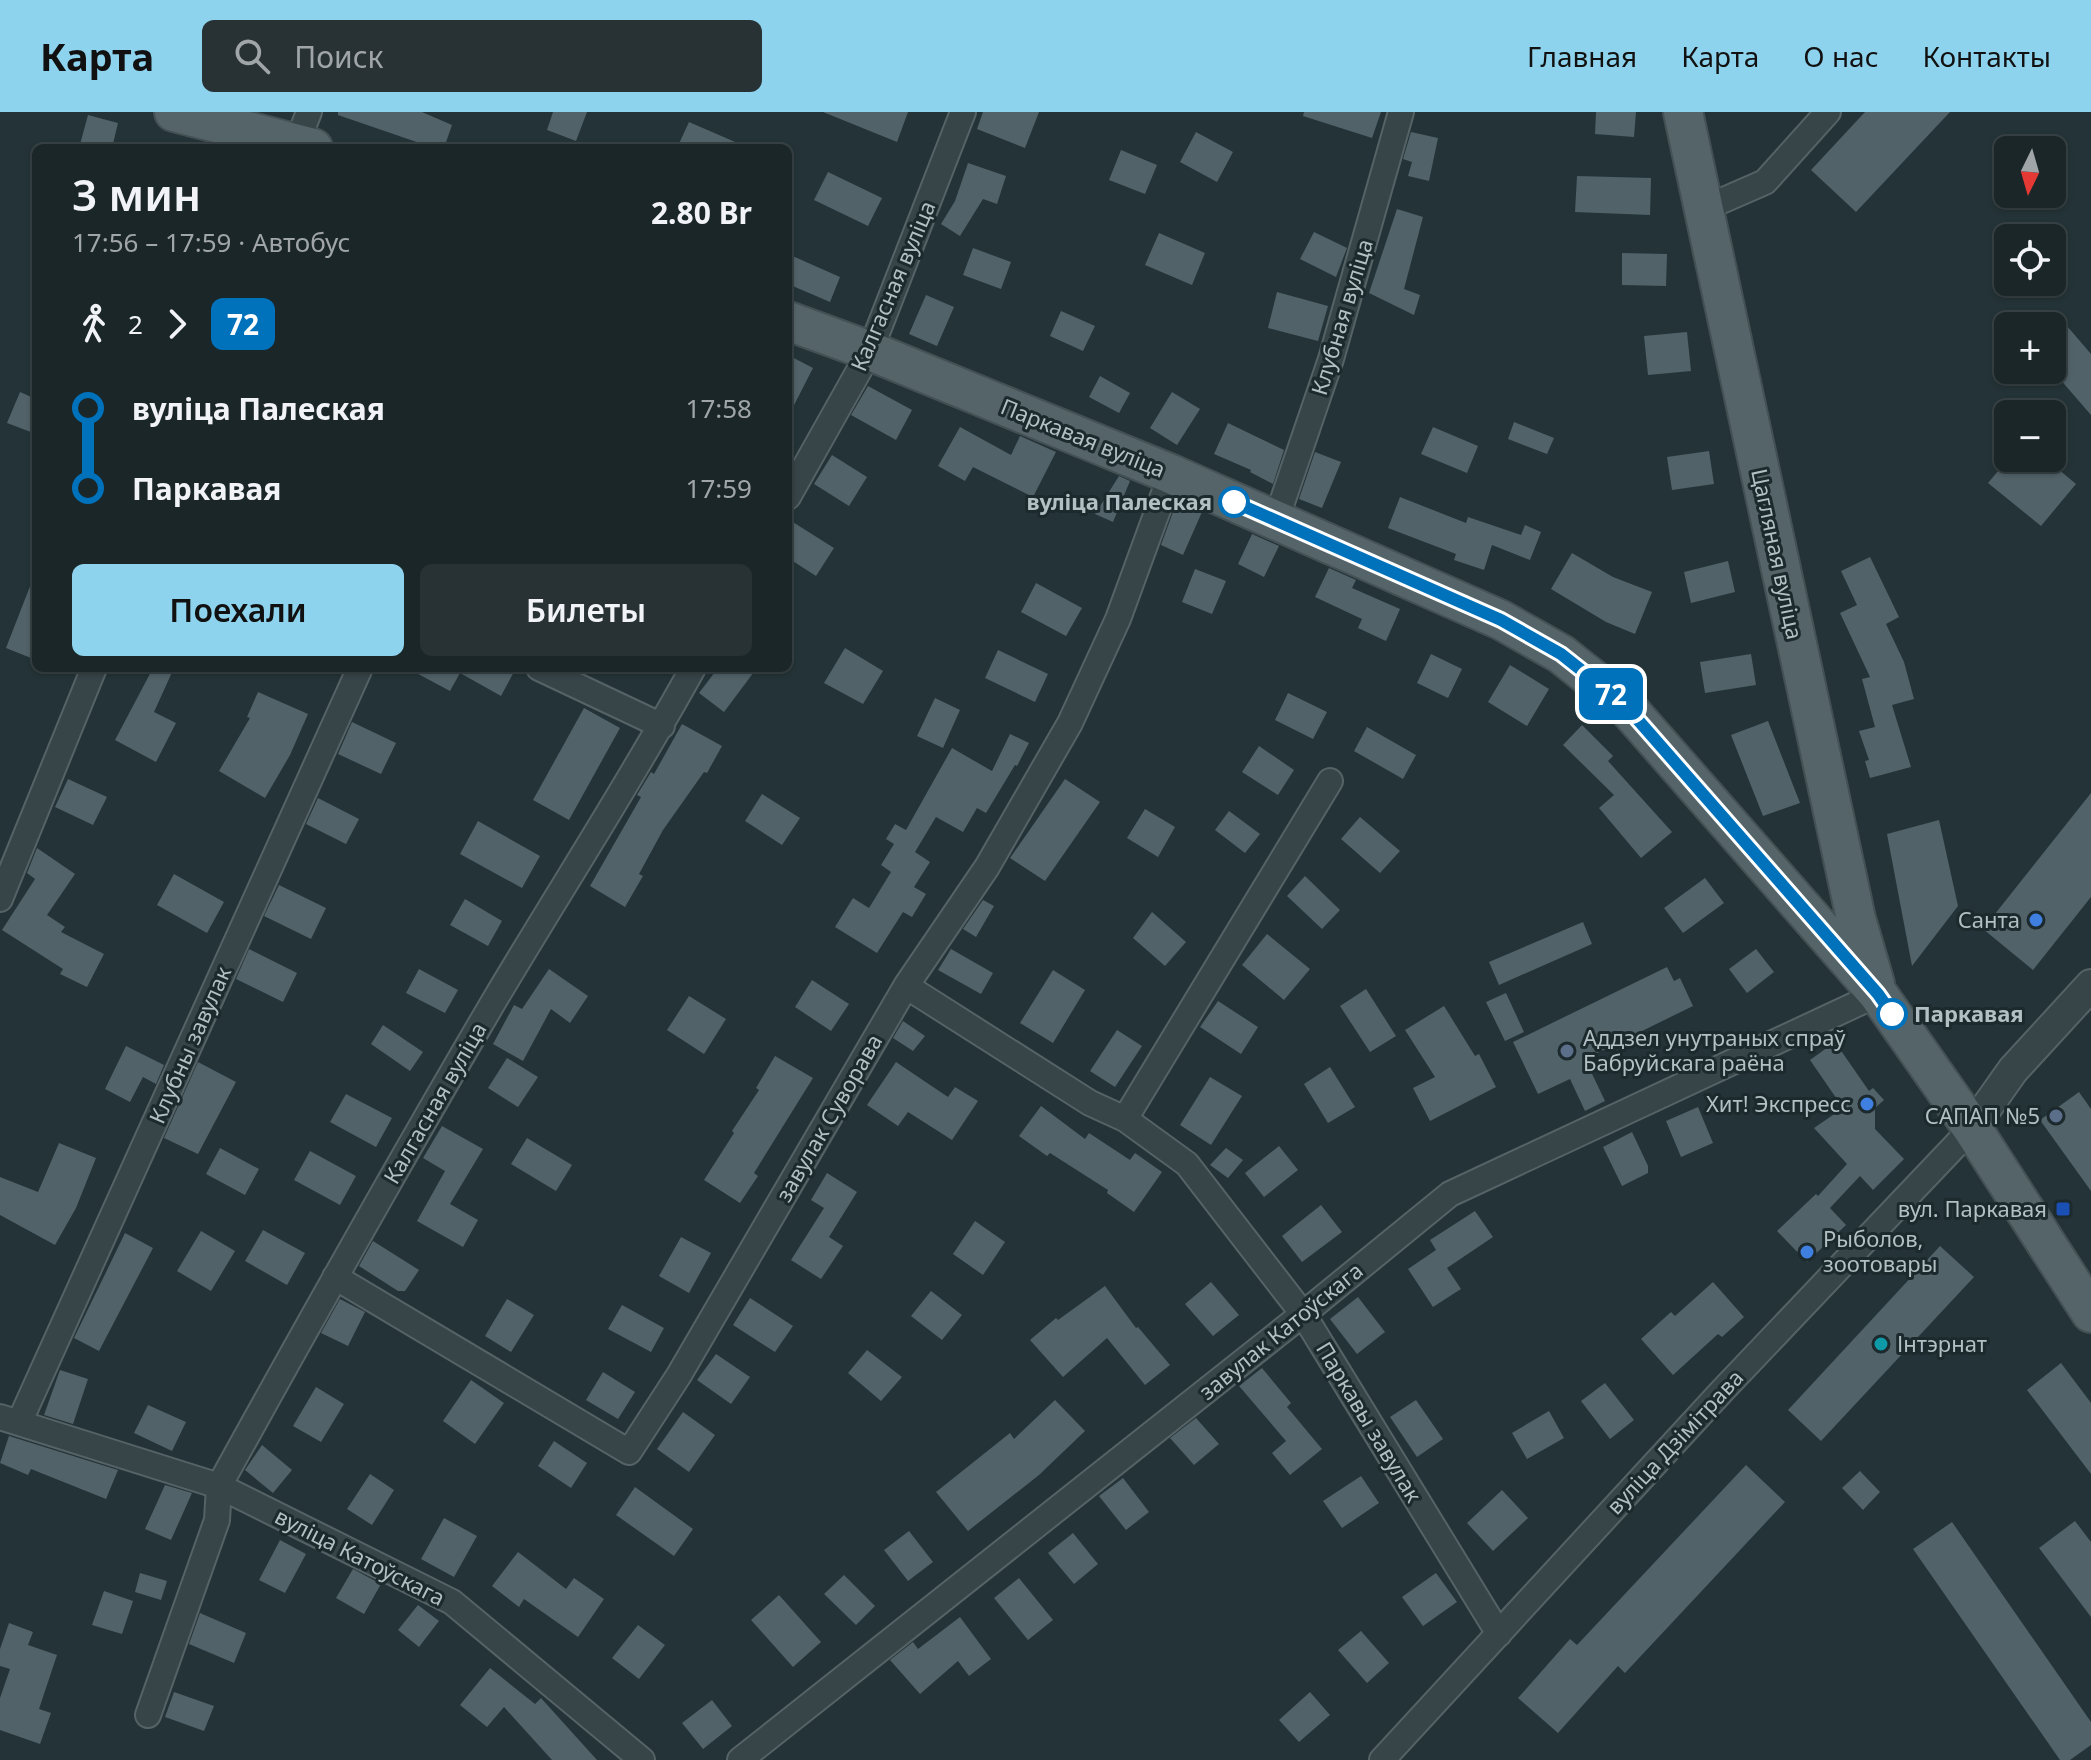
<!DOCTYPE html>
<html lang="ru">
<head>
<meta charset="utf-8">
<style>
  body { margin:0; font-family:"Noto Sans",sans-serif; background:#283235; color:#f1f3f6; height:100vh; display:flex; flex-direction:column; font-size:30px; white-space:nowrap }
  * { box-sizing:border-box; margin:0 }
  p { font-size:26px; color:#a0a5a8 }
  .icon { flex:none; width:44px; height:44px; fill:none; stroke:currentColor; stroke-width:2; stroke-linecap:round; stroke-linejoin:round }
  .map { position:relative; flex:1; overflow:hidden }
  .side { position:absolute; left:32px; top:32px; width:760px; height:528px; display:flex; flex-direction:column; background:#1b2629; border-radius:12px; box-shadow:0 2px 6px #0004,0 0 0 2px #394346 }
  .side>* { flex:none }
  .badge { padding:0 16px; border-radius:12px; font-size:28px; line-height:52px }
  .needle { width:52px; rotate:185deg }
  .controls { position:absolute; left:1994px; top:24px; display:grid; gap:16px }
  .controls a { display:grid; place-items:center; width:72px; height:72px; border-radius:12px; background:#1b2629; box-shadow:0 2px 6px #0004,0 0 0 2px #394346; font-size:40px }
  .map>.badge { position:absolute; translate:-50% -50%; box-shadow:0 0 0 4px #fff }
  .legs { display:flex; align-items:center; gap:12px; height:88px; padding:0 40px; font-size:26px }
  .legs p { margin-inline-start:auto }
  .head { display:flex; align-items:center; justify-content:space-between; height:136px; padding:0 40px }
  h1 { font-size:44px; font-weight:600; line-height:60px }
  .action { display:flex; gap:16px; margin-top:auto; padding:16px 40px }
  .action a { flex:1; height:92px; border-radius:12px; background:#8ed3ed; color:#111; font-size:32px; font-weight:600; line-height:92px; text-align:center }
  .action a+a { background:#283235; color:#f1f3f6 }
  ul { padding:0 40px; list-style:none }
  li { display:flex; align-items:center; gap:28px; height:80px; font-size:30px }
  li i { display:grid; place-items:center; width:12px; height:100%; margin:0 10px; background:currentColor }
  li i::after { content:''; width:20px; height:20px; margin:-10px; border:6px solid; border-radius:50%; background:#1b2629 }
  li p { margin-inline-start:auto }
  li:first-child i { background:linear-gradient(#0000 50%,currentColor 0) }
  li:last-child i { background:linear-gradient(currentColor 50%,#0000 0) }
  header { display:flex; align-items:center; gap:48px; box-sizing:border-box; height:112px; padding:0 40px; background:#8ed3ed; color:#111 }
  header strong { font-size:38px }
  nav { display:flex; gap:44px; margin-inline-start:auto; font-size:28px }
  .search { width:560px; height:72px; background:#283235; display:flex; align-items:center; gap:20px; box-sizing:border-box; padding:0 28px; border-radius:12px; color:#a0a5a8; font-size:30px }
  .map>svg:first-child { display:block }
  .building { fill:#516268 }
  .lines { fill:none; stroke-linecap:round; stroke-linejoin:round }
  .minor-casing { stroke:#556266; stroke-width:28 }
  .tertiary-casing { stroke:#556266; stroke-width:34 }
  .primary-casing { stroke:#435054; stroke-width:42 }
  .minor { stroke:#374448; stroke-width:24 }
  .tertiary { stroke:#374448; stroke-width:30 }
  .primary { stroke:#556468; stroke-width:38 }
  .line-1-casing { stroke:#fff; stroke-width:18 }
  .line-1 { stroke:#0072bc; stroke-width:12 }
  .stop-1-dot { fill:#fff; stroke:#0072bc; stroke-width:4 }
  .shop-dot { fill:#3f7fe0; stroke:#1c292d; stroke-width:3 }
  .service-dot { fill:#5c6f8a; stroke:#1c292d; stroke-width:3 }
  .transit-dot { fill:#1a4fb4; stroke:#1c292d; stroke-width:3 }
  .culture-dot { fill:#0f9aa8; stroke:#1c292d; stroke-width:3 }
  .labels { text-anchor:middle; stroke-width:6; stroke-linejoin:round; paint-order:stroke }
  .street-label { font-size:22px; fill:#b2bfc4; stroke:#1c292d }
  .stop-label { font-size:22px; font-weight:bold; fill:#b2bfc4; stroke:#1c292d; text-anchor:end }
  .poi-label { font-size:22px; fill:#b2bfc4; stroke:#1c292d; text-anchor:end }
</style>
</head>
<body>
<header>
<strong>Карта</strong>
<div class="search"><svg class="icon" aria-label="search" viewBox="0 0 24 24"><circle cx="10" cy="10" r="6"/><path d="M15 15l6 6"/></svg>Поиск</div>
<nav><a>Главная</a><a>Карта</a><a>О нас</a><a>Контакты</a></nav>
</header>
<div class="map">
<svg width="2091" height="1648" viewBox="0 0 2091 1648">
  <rect width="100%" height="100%" fill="#243337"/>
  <!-- building -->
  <path class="building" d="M338 0H422L452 13 444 36H434L338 3Z
    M553 0H587L576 29 547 18Z
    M823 0H908L897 30Z
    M983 0H1039L1025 36 977 17Z
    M1304 0H1381L1372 26 1303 4Z
    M1596 0H1636L1634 25 1595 22Z
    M1865 0H1950L1856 100 1811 58Z
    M88 3 118 11 112 36H79Z
    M689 10 749 36H677Z
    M1196 20 1233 40 1217 70 1180 50Z
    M1411 20 1438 26 1429 69 1408 64 1412 50 1403 47Z
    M1121 38 1157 53 1145 82 1109 68Z
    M968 51 1006 64 997 92 983 87 960 124 941 112 955 89Z
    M828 60 882 86 868 114 814 88Z
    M1577 64 1651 66 1650 103 1575 100Z
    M1397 97 1423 105 1404 177 1420 183 1414 203 1369 181Z
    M1314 120 1347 136 1336 165 1300 147Z
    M1159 121 1205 141 1192 173 1145 153Z
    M973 136 1011 150 1001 177 963 163Z
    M1622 141 1667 142 1666 174 1622 173Z
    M788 142 840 165 830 190 788 172Z
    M1277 180 1328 194 1318 229 1268 216Z
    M926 183 954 195 937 234 909 222Z
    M1061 199 1095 214 1083 239 1050 224Z
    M2067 214 2091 242V303L2052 258V227Z
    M1687 220 1691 259 1648 263 1644 224Z
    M788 243 813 256 788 305Z
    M1100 264 1130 281 1119 301 1089 285Z
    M868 274 912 298 896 328 851 303Z
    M20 280 36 287V322L7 311Z
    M1172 280 1200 297 1177 333 1150 316Z
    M1514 310 1554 326 1547 342 1508 327Z
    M1228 311 1284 338 1273 372 1250 360 1251 358 1214 342Z
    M960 315 1011 343 1020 324 1056 340 1033 385 973 355 965 369 938 354Z
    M1433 315 1478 334 1467 361 1421 342Z
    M1709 339 1714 372 1672 378 1667 345Z
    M1315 340 1341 350 1322 396 1299 387Z
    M832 343 867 365 849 394 814 372Z
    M2009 346H2045L2076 372 2041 414 1988 371Z
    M1119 364 1130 369 1113 410 1095 402Z
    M1400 385 1466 411 1468 405 1521 423 1525 413 1541 420 1530 448 1492 433 1484 458 1454 448 1456 442 1388 416Z
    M1177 389 1202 400 1183 443 1161 433Z
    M788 407 834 436 816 464 788 446Z
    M1252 422 1279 434 1264 465 1238 452Z
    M1572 441 1613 465 1652 480 1635 522 1606 510 1551 477Z
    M1870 445 1899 505 1886 512 1904 550 1914 587 1892 593 1911 655 1870 666 1865 649 1869 648 1859 619 1875 615 1862 567 1870 565 1840 501 1857 493 1841 459Z
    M1728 449 1735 480 1691 491 1684 460Z
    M1329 456 1356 468 1352 476 1400 497 1386 529 1358 516 1362 507 1315 485Z
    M1195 457 1226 469 1212 502 1182 490Z
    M34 464H36V548L6 536Z
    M1036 471 1082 496 1066 524 1021 500Z
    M845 536 883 559 863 592 824 571Z
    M998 538 1048 562 1035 590 985 566Z
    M1431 542 1462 557 1448 586 1417 571Z
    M1751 542 1756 573 1705 581 1700 550Z
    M1510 553 1549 577 1527 614 1488 590Z
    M153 556H174L154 600 176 611 156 650 115 628Z
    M407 556H516L501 584 460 561 450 579Z
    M718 556H757L724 600 699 581Z
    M258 580 308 602 290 643 265 686 219 659 250 606 247 605Z
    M1288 581 1327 600 1313 627 1275 608Z
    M935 586 960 598 943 636 917 624Z
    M584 596 620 616 569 708 533 688Z
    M1768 609 1800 691 1763 704 1731 623Z
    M352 610 396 631 381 662 338 642Z
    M682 612 722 634 707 661 704 660 663 718 639 762 643 764 625 795 590 774 641 685 637 683 651 660 654 662Z
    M1582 613 1613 644 1608 649 1672 720 1641 746 1599 696 1614 683 1563 633Z
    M1367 615 1416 643 1403 667 1354 639Z
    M1010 622 1029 631 1017 654 1015 653 986 701 977 696 963 720 936 705 915 740 930 750 914 775 926 782 912 805 903 800 877 841 835 815 853 786 869 796 891 760 881 753 894 732 886 727 895 712 906 718 952 636 992 659Z
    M1259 634 1294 658 1278 683 1242 660Z
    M68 667 107 685 93 713 55 695Z
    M1065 667 1100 690 1045 769 1010 746Z
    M2091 681V785L2033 858 1983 817Z
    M762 682 800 706 782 733 745 709Z
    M318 686 359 707 346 732 306 712Z
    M1145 697 1175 715 1158 745 1127 726Z
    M1229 699 1260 722 1245 741 1215 718Z
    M1360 705 1400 739 1380 761 1341 727Z
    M1939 708 1958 794 1912 854 1887 722Z
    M478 709 540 744 522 776 460 742Z
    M37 736 75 762 47 803 65 815 61 820 104 842 87 875 60 862 63 857 2 818 35 767 27 761Z
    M174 762 224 790 207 821 157 793Z
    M1305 764 1340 798 1322 817 1287 784Z
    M1705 766 1724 791 1683 821 1664 796Z
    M279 773 326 796 311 827 264 804Z
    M465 787 502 809 488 834 450 813Z
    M983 788 994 794 976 825 963 817Z
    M1152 800 1186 830 1165 854 1133 826Z
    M1583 810 1592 832 1499 873 1489 850Z
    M1267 822 1310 857 1284 888 1242 853Z
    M249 837 297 861 283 890 236 867Z
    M951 837 993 861 981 882 938 858Z
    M1756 837 1774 860 1747 881 1729 857Z
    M1667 855 1674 869 1680 866 1693 894 1585 947 1605 989 1585 999 1570 967 1538 982 1513 930Z
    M419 857 458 878 445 901 406 881Z
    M549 857 588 884 570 911 551 897 523 949 493 932 514 893 522 897Z
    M1053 858 1085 878 1053 931 1020 911Z
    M812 868 849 892 831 919 795 895Z
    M1366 877 1396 924 1370 940 1340 894Z
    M1506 881 1524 920 1505 929 1486 890Z
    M689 884 726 907 704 942 667 918Z
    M1218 889 1258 915 1241 942 1200 915Z
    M1444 894 1475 944 1479 942 1496 975 1430 1009 1413 976 1435 965 1405 918Z
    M903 909 925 924 913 939 893 926Z
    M383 913 423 940 410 959 371 932Z
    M1117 918 1142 934 1115 975 1090 959Z
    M1835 930 1869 979 1873 976 1884 988 1875 996V1017L1904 1047 1873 1078 1860 1064 1830 1096 1846 1113 1807 1150 1777 1119 1816 1082 1818 1084 1847 1052 1814 1016 1843 996 1810 948Z
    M126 934 164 953 156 972 143 965 130 990 105 977Z
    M775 944 813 966 754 1061 758 1064 740 1091 704 1068 734 1021 732 1019 759 978 756 976Z
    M507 946 538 965 518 995 488 976Z
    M198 950 236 970 198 1042 164 1026Z
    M896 950 948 985 955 975 978 989 952 1028 908 1000 898 1014 867 993Z
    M1330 955 1355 995 1328 1011 1304 972Z
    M1210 965 1242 984 1211 1033 1180 1013Z
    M2079 980 2091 997V1079L2040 1008Z
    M346 982 392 1006 376 1035 330 1010Z
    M1041 994 1085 1027 1089 1021 1130 1048 1135 1041 1162 1060 1134 1100 1107 1081 1108 1078 1050 1041 1047 1044 1019 1024Z
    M1698 995 1713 1031 1681 1045 1666 1009Z
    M442 1014 483 1037 450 1092 478 1108 463 1135 417 1109 445 1059 423 1046Z
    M1632 1020 1648 1054V1061L1622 1074 1603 1035Z
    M527 1026 572 1053 556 1079 511 1052Z
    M59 1031 96 1046 76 1096 55 1133 0 1103V1065L38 1080Z
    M1279 1034 1298 1058 1264 1085 1245 1061Z
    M220 1036 259 1057 245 1083 206 1062Z
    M1226 1036 1243 1048 1228 1066 1210 1053Z
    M310 1039 356 1064 340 1093 294 1068Z
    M827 1061 857 1080 829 1125 843 1134 821 1167 791 1148 824 1096 811 1088Z
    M1321 1093 1342 1120 1302 1150 1282 1124Z
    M1475 1099 1493 1125 1447 1156 1461 1177 1433 1195 1408 1157 1436 1138 1430 1128Z
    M975 1109 1005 1130 983 1163 953 1142Z
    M263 1118 305 1141 287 1173 245 1149Z
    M201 1119 235 1139 211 1179 177 1159Z
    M125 1121 153 1136 99 1239 74 1226Z
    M681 1125 711 1141 689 1181 659 1164Z
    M373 1129 419 1158 405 1179H398L359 1154Z
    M1940 1134 1974 1165 1821 1329 1788 1298Z
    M1211 1170 1239 1203 1213 1224 1185 1192Z
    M1713 1170 1744 1205 1722 1225 1718 1222 1673 1263 1641 1227 1671 1200 1675 1204Z
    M1105 1174 1136 1216 1138 1215 1170 1253 1145 1273 1107 1226 1063 1265 1030 1228 1056 1206 1058 1208Z
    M931 1179 962 1203 942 1228 911 1204Z
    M1358 1185 1385 1220 1357 1242 1330 1207Z
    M750 1186 793 1214 775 1240 733 1213Z
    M340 1187 365 1200 348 1234 321 1221Z
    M507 1187 534 1203 511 1240 485 1224Z
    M622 1193 664 1216 651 1240 608 1217Z
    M867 1238 902 1265 881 1289 848 1261Z
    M716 1242 750 1265 731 1292 697 1268Z
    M2061 1251 2091 1291V1362L2027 1278Z
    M1262 1256 1291 1291 1287 1295 1322 1337 1290 1363 1272 1341 1286 1329 1239 1274Z
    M60 1258 88 1267 73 1312 44 1303Z
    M603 1260 635 1280 618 1307 586 1288Z
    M471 1268 504 1291 475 1332 443 1309Z
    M1605 1271 1634 1308 1610 1327 1581 1289Z
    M316 1275 344 1292 321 1330 293 1314Z
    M1055 1288 1085 1319 1039 1363 968 1419 936 1380 1010 1321 1014 1327Z
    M1416 1288 1443 1327 1417 1345 1390 1305Z
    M148 1293 186 1310 172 1339 134 1321Z
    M1549 1299 1564 1326 1527 1347 1512 1321Z
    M683 1300 715 1323 689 1360 657 1337Z
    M1196 1306 1219 1332 1194 1353 1170 1326Z
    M9 1324 118 1358 106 1387 31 1357 28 1363 0 1351Z
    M554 1329 587 1351 571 1376 538 1354Z
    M262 1333 292 1358 273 1381 245 1358Z
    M1746 1353 1785 1390 1625 1561 1618 1554 1558 1621 1518 1586 1570 1527 1577 1533Z
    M1860 1359 1880 1380 1863 1398 1842 1376Z
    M370 1362 394 1378 372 1413 347 1397Z
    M1361 1364 1379 1391 1342 1416 1323 1389Z
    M1123 1366 1149 1400 1126 1418 1099 1384Z
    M165 1373 192 1381 171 1428 145 1417Z
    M635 1375 693 1417 674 1444 616 1403Z
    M1502 1378 1528 1406 1493 1439 1467 1411Z
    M444 1406 477 1424 454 1465 421 1447Z
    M2075 1409 2091 1430V1505L2039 1436Z
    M1952 1410 2091 1610V1633L2070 1648H2060L1913 1437Z
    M909 1419 933 1450 908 1469 884 1438Z
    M1073 1421 1098 1452 1074 1472 1048 1441Z
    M280 1428 306 1442 285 1481 259 1468Z
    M518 1440 566 1477 574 1466 604 1487 578 1525 524 1487 519 1495 492 1474Z
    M353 1457 381 1472 364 1502 336 1486Z
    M140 1461 167 1469 161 1488 135 1480Z
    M1436 1461 1457 1490 1423 1514 1402 1485Z
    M844 1463 875 1494 856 1513 824 1482Z
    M1019 1466 1053 1508 1028 1528 994 1486Z
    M104 1479 133 1489 122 1522 92 1513Z
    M779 1483 821 1530 793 1555 751 1508Z
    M418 1493 439 1509 419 1535 398 1518Z
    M200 1501 246 1521 234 1551 189 1532Z
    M960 1505 991 1547 969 1564 958 1549 920 1582 890 1548 913 1530 918 1537Z
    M9 1511 33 1520 28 1533 57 1543 39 1597 51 1601 40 1632 0 1618V1586L10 1557 0 1554V1537Z
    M638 1513 665 1533 639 1567 612 1546Z
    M1361 1519 1389 1551 1367 1571 1338 1538Z
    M490 1556 535 1592 541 1586 597 1648H552L504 1595 487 1615 460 1593Z
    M174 1580 214 1594 204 1619 165 1605Z
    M1310 1580 1330 1603 1299 1630 1279 1608Z
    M712 1588 732 1614 703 1637 682 1611Z"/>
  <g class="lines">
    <defs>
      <path id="minor" d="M295 36 309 0
        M1703 97 1765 70 1828 0
        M788 385 870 239 963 0
        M1276 408 1331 247 1401 0
        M539 556 662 614
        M0 787 94 556
        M906 874 1090 991 1125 1007 1187 1052 1303 1202 1499 1522
        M1125 1007 1330 669
        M335 1165 629 1340 679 1263 906 874 987 755 1070 611 1118 507 1171 362
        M0 1305 219 1374 452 1490 642 1648
        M19 1311 360 556
        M148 1603 217 1408 219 1374C309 1211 400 1049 494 889 560 778 631 669 693 556
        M740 1648 1303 1202 1450 1082 1878 882
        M1382 1648 1722 1279 1972 1016"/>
      <path id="tertiary" d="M1972 1016 2013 958 2091 873"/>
      <path id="primary" d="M174 0 313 36
        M1683 0 1856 807 1875 872
        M788 209 870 239 1171 362 1501 508 1561 542 1624 592 1878 882 1972 1016 2091 1201"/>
    </defs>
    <!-- minor casing -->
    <use href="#minor" class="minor-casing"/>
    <!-- tertiary casing -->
    <use href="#tertiary" class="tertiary-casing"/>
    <!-- primary casing -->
    <use href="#primary" class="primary-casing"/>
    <!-- minor -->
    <use href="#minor" class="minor"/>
    <!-- tertiary -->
    <use href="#tertiary" class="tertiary"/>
    <!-- primary -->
    <use href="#primary" class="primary"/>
  </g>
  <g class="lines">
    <defs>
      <path id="line-1" d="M1234 390 1501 508 1561 542 1624 592 1878 882 1892 902"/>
    </defs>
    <!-- line-1 casing -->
    <use href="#line-1" class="line-1-casing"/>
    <!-- line-1 -->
    <use href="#line-1" class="line-1"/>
  </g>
  <!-- markers -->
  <g class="stop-1-dot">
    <circle cx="1234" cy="390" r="14"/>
    <circle cx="1892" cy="902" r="14"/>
  </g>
  <g class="shop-dot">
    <circle cx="2036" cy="808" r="8"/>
    <circle cx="1867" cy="992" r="8"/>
    <circle cx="1807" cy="1140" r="8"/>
  </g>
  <g class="service-dot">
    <circle cx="1567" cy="939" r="8"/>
    <circle cx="2056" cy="1004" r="8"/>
  </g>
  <rect class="transit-dot" x="2055" y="1089" width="16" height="16" rx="4"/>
  <circle class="culture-dot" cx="1881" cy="1232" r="8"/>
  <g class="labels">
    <!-- street labels -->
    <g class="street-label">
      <text transform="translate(893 174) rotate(-67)" y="8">Калгасная вуліца</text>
      <text transform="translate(1342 205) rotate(-73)" y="8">Клубная вуліца</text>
      <text transform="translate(1083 326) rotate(22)" y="8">Паркавая вуліца</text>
      <text transform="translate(1777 442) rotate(78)" y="8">Цагляная вуліца</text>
      <text transform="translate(190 933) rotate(-66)" y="8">Клубны завулак</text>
      <text transform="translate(435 991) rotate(-60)" y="8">Калгасная вуліца</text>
      <text transform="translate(829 1006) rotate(-60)" y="8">завулак Суворава</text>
      <text transform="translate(1281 1219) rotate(-39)" y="8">завулак Катоўскага</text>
      <text transform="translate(1369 1310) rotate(59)" y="8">Паркавы завулак</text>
      <text transform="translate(1675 1330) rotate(-47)" y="8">вуліца Дзімітрава</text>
      <text transform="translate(360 1445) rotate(27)" y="8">вуліца Катоўскага</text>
    </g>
    <!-- stop labels -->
    <g class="stop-label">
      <text x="1212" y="398">вуліца Палеская</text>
      <text x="1914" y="910" text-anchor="start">Паркавая</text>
    </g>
    <!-- poi labels -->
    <g class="poi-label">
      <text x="2020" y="816">Санта</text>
      <text x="1583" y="934" text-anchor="start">Аддзел унутраных спраў<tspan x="1583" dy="25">Бабруйскага раёна</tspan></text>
      <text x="1851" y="1000">Хит! Экспресс</text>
      <text x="2040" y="1012">САПАП №5</text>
      <text x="2047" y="1105">вул. Паркавая</text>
      <text x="1823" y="1135" text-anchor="start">Рыболов,<tspan x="1823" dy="25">зоотовары</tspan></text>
      <text x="1897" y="1240" text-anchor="start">Інтэрнат</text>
    </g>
  </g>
</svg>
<div class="controls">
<a><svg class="needle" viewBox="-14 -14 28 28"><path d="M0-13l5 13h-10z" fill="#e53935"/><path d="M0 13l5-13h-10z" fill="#a0a5a8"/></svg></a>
<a><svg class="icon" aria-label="locate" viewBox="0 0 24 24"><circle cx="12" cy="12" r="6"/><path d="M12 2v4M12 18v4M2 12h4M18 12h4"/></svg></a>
<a>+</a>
<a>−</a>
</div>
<b class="badge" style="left:1611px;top:582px;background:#0072bc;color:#fff">72</b>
<section class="side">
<div class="head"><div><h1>3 мин</h1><p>17:56 – 17:59 · Автобус</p></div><b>2.80 Br</b></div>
<div class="legs"><svg class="icon" aria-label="walk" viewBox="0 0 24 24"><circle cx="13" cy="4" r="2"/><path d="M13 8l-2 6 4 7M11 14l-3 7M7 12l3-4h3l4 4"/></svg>2<svg class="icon" aria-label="forward" viewBox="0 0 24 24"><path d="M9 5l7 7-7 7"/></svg><b class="badge" style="background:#0072bc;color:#fff">72</b></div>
<ul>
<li><i style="color:#0072bc"></i><b>вуліца Палеская</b><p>17:58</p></li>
<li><i style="color:#0072bc"></i><b>Паркавая</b><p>17:59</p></li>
</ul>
<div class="action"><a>Поехали</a><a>Билеты</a></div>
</section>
</div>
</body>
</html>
